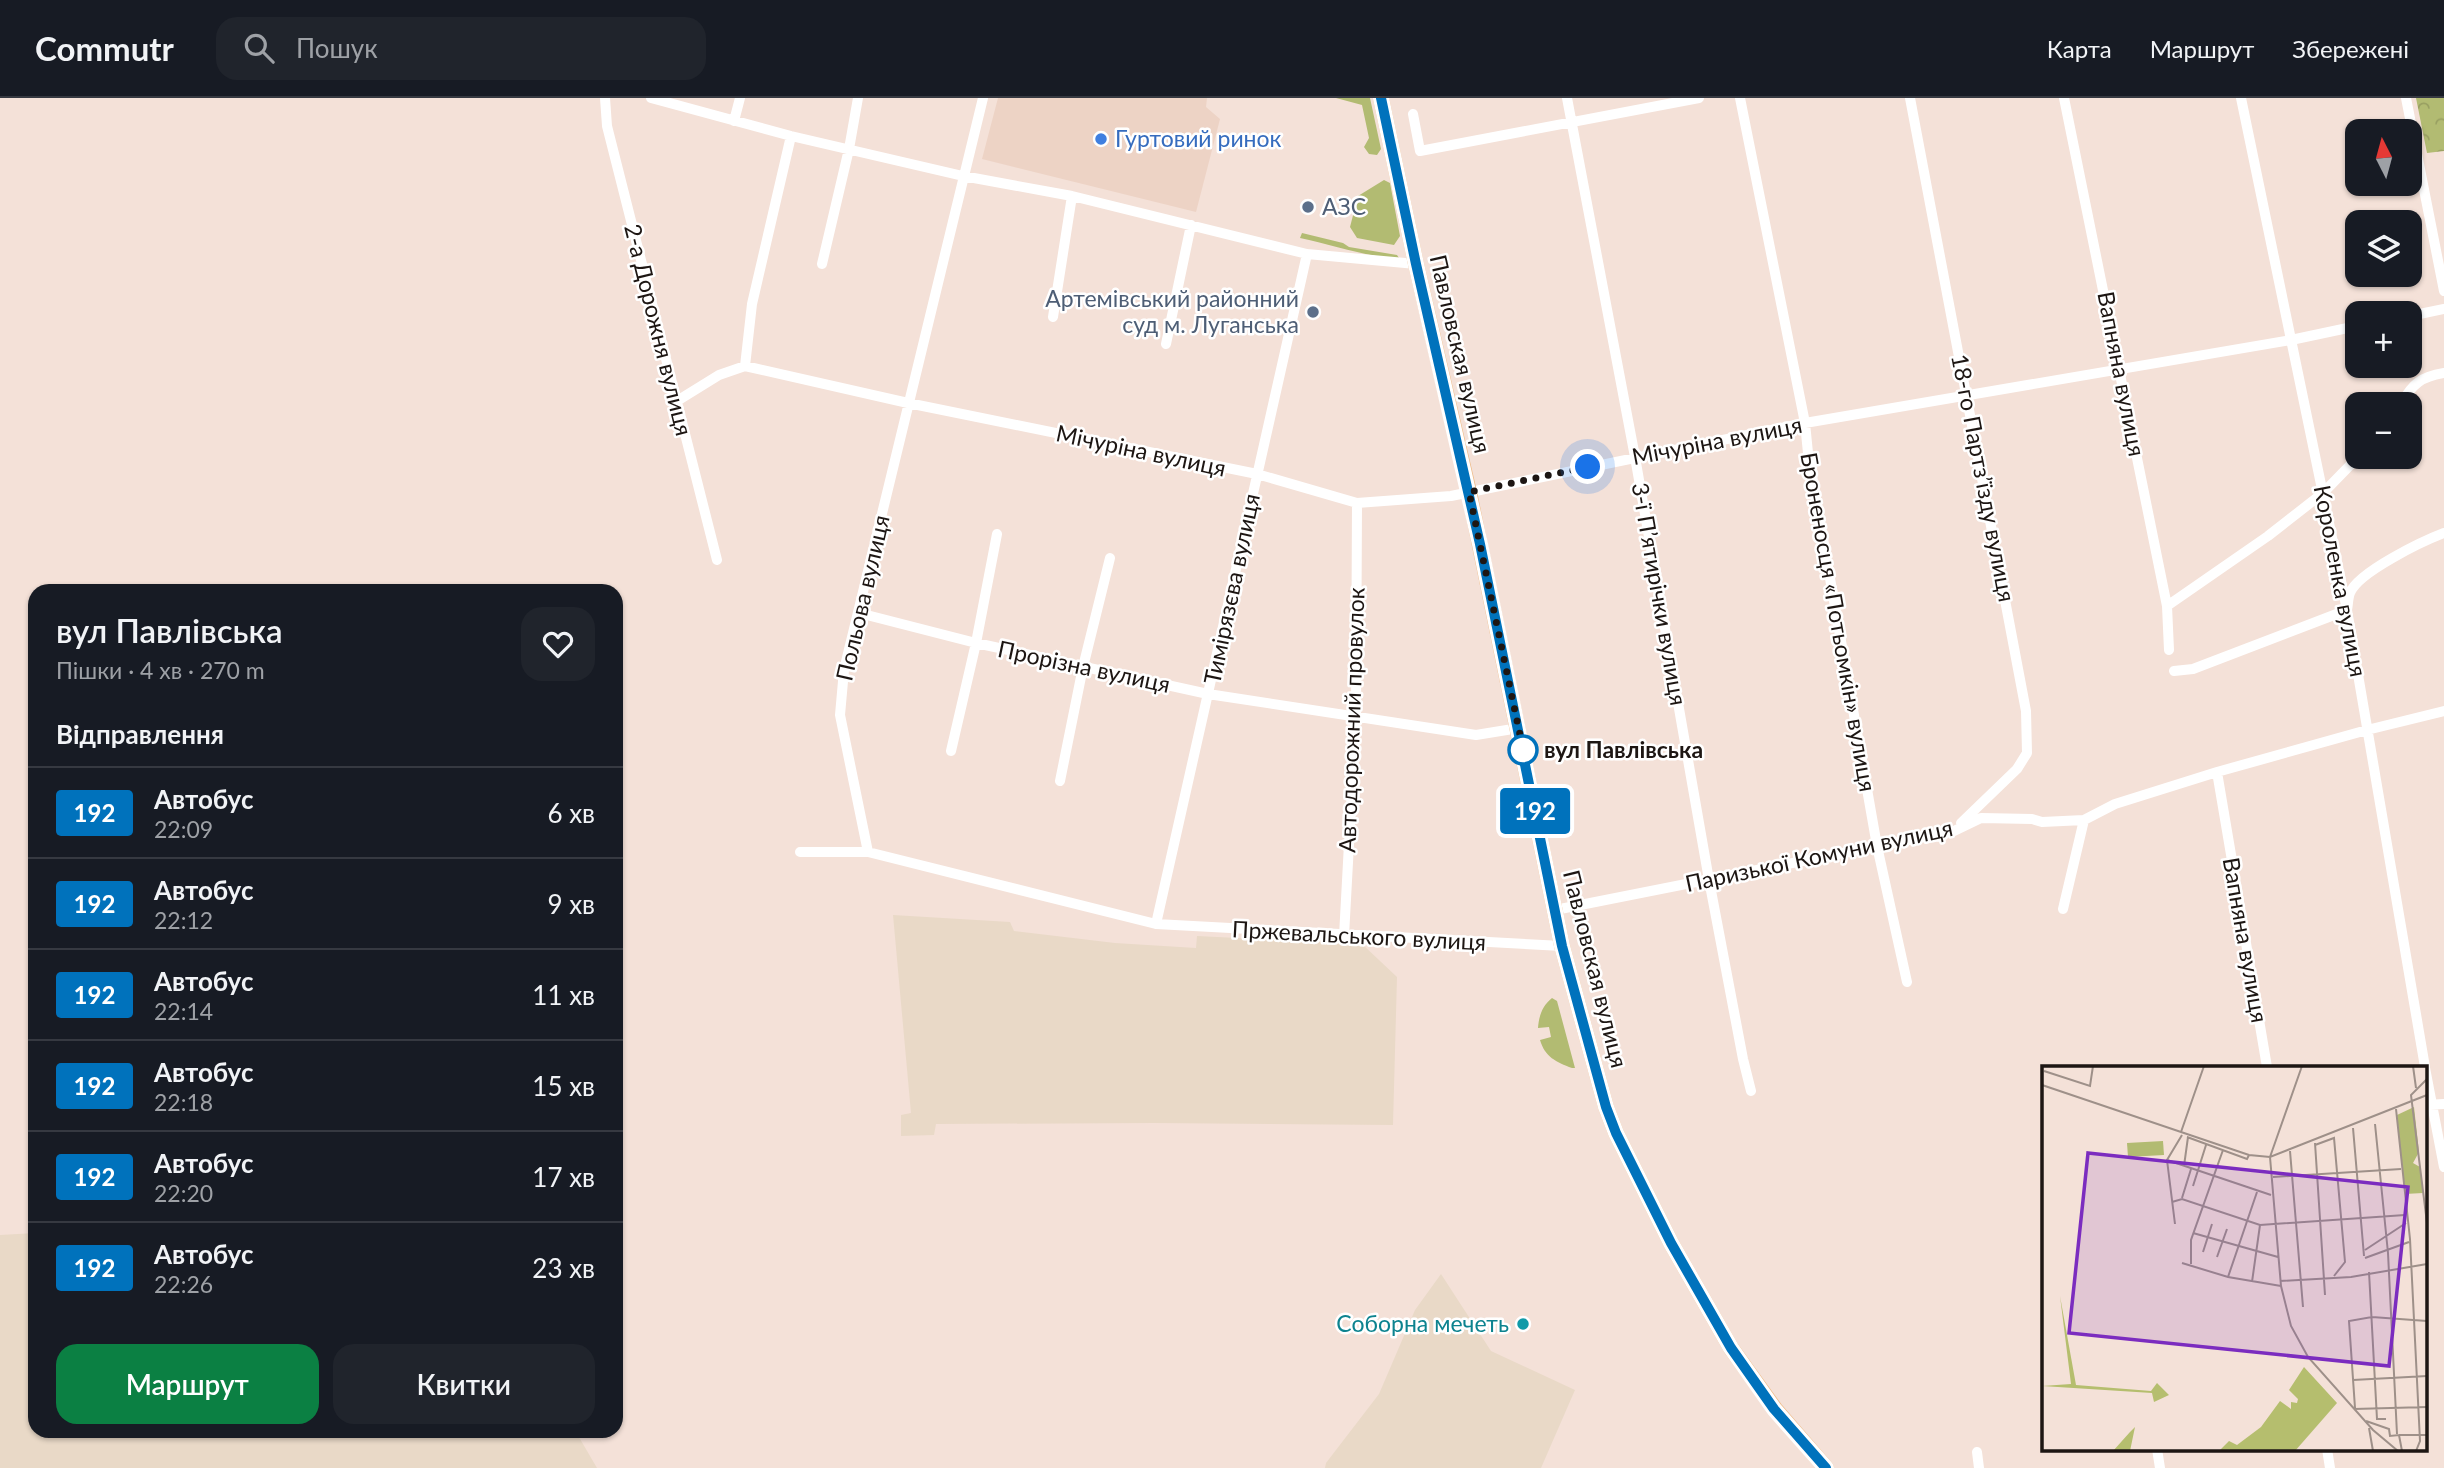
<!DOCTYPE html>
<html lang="uk">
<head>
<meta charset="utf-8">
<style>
  body { margin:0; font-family:Lato,sans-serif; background:#20242c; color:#f1f3f6; height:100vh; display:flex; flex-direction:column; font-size:26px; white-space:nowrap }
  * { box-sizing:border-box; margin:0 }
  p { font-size:23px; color:#9ea1a6 }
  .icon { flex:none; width:38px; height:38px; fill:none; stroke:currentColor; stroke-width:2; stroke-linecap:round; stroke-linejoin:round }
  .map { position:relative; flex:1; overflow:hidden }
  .details { position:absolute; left:28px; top:486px; width:595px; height:854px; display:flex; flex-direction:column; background:#171b24; border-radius:21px; box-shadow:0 2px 5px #0004 }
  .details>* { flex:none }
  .badge { padding:0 14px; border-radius:5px; font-size:24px; line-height:46px }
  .needle { width:46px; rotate:354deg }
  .controls { position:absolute; left:2345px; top:21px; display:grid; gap:14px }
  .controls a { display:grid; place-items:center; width:77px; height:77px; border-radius:14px; background:#171b24; box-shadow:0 2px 5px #0004; font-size:35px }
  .you { position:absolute; width:35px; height:35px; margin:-18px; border:5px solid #fff; border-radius:50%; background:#1a73e8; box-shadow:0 0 0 10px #1a73e833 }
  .map>.badge { position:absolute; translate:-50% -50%; box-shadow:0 0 0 4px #fff }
  h2 { padding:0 28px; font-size:26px; line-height:63px }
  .round { display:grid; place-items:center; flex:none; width:74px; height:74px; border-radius:21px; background:#20242c }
  .headline { display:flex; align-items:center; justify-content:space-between; height:119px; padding:0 28px }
  h1 { font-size:33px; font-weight:600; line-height:52px }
  .primary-button { display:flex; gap:14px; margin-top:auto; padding:14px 28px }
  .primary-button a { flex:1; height:80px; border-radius:21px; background:#0b8043; color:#fff; font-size:28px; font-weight:600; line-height:80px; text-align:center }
  .primary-button a+a { background:#20242c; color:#f1f3f6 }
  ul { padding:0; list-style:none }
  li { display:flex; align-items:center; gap:21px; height:91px; padding:0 28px; border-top:2px solid #363941 }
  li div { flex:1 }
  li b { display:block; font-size:26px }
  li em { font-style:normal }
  li .badge { min-width:77px; font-weight:700; text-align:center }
  header { display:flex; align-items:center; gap:42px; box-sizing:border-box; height:98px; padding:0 35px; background:#171b24; border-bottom:2px solid #363941 }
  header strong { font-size:33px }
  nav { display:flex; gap:38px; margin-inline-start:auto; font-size:24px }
  .search { width:490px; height:63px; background:#20242c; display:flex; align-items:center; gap:18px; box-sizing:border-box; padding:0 24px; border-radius:21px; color:#9ea1a6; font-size:26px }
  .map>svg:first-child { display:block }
  .built { fill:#edd3c5 }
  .industrial { fill:#e9d9c7 }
  .grass { fill:#b2bb72 }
  .park { fill:url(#park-crowns) }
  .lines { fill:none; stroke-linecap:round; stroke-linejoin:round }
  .street { stroke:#fff; stroke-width:10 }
  .primary { stroke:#eebc8a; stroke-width:16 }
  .line-casing { stroke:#fff; stroke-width:16 }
  .line { stroke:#0072bc; stroke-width:10 }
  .walk { stroke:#1d1613; stroke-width:7; stroke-dasharray:0 12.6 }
  .shop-dot { fill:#3f7fe0; stroke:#fff; stroke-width:2.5 }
  .service-dot { fill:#5c6f8a; stroke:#fff; stroke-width:2.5 }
  .stop-dot { fill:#fff; stroke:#0072bc; stroke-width:3.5 }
  .culture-dot { fill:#0f9aa8; stroke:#fff; stroke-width:2.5 }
  .labels { text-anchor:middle; stroke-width:5; stroke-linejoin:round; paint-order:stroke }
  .shop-label { font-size:23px; fill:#366cbe; stroke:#fff; text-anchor:start }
  .service-label { font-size:23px; fill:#4e5e75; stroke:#fff; text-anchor:start }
  .street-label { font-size:23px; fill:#1d1613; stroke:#fff }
  .stop-label { font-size:23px; font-weight:bold; fill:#1d1613; stroke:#fff; text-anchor:start }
  .culture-label { font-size:23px; fill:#0d838f; stroke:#fff; text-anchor:end }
  .inset-road { fill:none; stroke:#9e9089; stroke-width:2 }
  .view { fill:#7b2cbf; fill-opacity:0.15; stroke:#7b2cbf; stroke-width:3.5 }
  .inset-edge { fill:none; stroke:#1d1613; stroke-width:3.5 }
</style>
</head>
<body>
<header>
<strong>Commutr</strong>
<div class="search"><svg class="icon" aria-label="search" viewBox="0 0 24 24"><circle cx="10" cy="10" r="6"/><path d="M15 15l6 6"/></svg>Пошук</div>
<nav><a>Карта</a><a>Маршрут</a><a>Збережені</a></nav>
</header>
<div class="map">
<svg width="2444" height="1370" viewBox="0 0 2444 1370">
  <defs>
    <pattern id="park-crowns" width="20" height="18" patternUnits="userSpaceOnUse" patternTransform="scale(1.75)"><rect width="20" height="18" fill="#b2bb72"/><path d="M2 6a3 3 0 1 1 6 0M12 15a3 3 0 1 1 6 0" fill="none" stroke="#99a062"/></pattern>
  </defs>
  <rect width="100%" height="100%" fill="#f4e1d8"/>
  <!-- built -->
  <path class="built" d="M998 0H1207L1206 9 1220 21 1196 114 982 61Z"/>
  <!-- industrial -->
  <path class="industrial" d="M893 817 1010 824 1014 833 1115 845 1196 850 1197 838 1362 846 1397 879 1393 1027 1153 1025 936 1026 934 1037 901 1038V1017L911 1015Z
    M35 1135V1334H576L597 1370H0V1137Z
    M1441 1176 1491 1253 1575 1292 1541 1370H1325L1326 1365 1379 1296 1415 1212Z"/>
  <!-- grass -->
  <path class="grass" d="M1336 0H1370L1381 51 1377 57 1369 56 1364 49 1369 40 1362 7Z
    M1384 82 1390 85 1400 138 1394 147 1357 140 1350 129 1358 98Z
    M1302 135 1343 145 1349 149 1397 157 1399 160C1368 160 1331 146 1300 140Z
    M1552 900 1557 903 1575 970H1572C1556 964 1545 959 1540 942L1551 939 1549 929 1538 930C1539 918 1542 908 1552 900Z"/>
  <!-- park -->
  <path class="park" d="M2416 0H2444V53L2427 55Z"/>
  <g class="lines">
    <!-- street -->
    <path class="street" d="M605 0 607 28 717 462
      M651 0 791 38 963 78 1072 98 1307 156 1416 166
      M1567 0 1635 359 1709 782 1743 961 1751 993
      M1740 0 1805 325 1808 355 1877 748 1907 884
      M1910 0 2026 613 2027 655 2017 671 1961 725
      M2064 0 2167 508 2169 552
      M2241 0 2347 512 2425 969
      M2406 0 2444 193
      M1413 16 1420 53 1699 0
      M734 23 740 0
      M822 166 849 51 858 0
      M2410 218 2444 211
      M1053 219 1072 98
      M1166 246 1191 127
      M745 268 752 206 791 38
      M677 303 719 277 745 268 908 305 1257 376 1357 405 1451 398 1805 325 2291 242 2357 228
      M2401 306C2413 285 2421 279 2444 275
      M2167 508 2268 438 2323 395 2358 359
      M859 515 976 545 1208 596 1476 637 1519 630
      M2174 573 2193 571 2347 512C2348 507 2348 500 2350 495 2358 474 2423 443 2444 435
      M951 653 976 545 997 436
      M2217 674 2267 969
      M1060 683 1083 569 1110 460
      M800 754H868L1156 826 1562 848
      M868 754 840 617 844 572 983 0
      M2063 811 2084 722
      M1555 812 1954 733 1981 720 2032 721 2042 724 2084 722 2115 706 2217 674 2367 632 2444 613
      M1156 826 1307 156
      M1344 838 1356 617 1357 405
      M2425 970 2444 1069
      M2425 1007 2444 1006
      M2157 1351 2160 1370
      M2327 1351 2330 1370
      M1977 1354 1979 1370"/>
    <!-- primary -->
    <path class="primary" d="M1381 0 1416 166 1469 394 1562 848 1606 1009 1616 1035 1671 1145 1731 1250 1775 1311 1826 1370"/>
  </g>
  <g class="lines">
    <defs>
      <path id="line" d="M1381 0 1416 166 1480 446 1562 848 1606 1009 1616 1035 1671 1145 1731 1250 1774 1311 1826 1370"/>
    </defs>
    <!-- line casing -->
    <use href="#line" class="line-casing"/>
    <!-- line -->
    <use href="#line" class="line"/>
    <!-- walk -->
    <path class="walk" d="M1523 652 1524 656 1469 394 1588 369"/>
  </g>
  <!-- markers -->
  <circle class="shop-dot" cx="1101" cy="41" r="7"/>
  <g class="service-dot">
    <circle cx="1308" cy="109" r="7"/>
    <circle cx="1313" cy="214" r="7"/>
  </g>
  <circle class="stop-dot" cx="1523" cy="652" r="14"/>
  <circle class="culture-dot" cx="1523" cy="1226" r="7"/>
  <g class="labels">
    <!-- shop labels -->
    <g class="shop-label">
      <text x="1115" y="49">Гуртовий ринок</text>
    </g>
    <!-- service labels -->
    <g class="service-label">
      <text x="1322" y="117">АЗС</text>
      <text x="1299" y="209" text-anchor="end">Артемівський районний<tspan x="1299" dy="26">суд м. Луганська</tspan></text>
    </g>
    <!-- street labels -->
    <g class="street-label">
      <text transform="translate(658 232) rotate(76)" y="8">2-а Дорожня вулиця</text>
      <text transform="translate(1460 256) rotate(77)" y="8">Павловская вулиця</text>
      <text transform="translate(2121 276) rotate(79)" y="8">Вапняна вулиця</text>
      <text transform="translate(1717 343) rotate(-11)" y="8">Мічуріна вулиця</text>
      <text transform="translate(1141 353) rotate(12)" y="8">Мічуріна вулиця</text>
      <text transform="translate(1983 380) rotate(79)" y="8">18-го Партз’їзду вулиця</text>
      <text transform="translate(2340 483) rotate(79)" y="8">Короленка вулиця</text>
      <text transform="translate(1232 491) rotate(-78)" y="8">Тимірязєва вулиця</text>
      <text transform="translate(1659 496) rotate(80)" y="8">3-ї П’ятирічки вулиця</text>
      <text transform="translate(863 500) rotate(-77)" y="8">Польова вулиця</text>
      <text transform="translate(1838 524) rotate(80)" y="8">Броненосця «Потьомкін» вулиця</text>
      <text transform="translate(1084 569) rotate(12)" y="8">Прорізна вулиця</text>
      <text transform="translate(1352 622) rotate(-88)" y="8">Автодорожний провулок</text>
      <text transform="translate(1819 758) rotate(-12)" y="8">Паризької Комуни вулиця</text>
      <text transform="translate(1359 838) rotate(3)" y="8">Пржевальського вулиця</text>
      <text transform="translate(2245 842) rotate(80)" y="8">Вапняна вулиця</text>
      <text transform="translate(1595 871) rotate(76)" y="8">Павловская вулиця</text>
    </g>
    <!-- stop labels -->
    <g class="stop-label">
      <text x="1544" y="660">вул Павлівська</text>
    </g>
    <!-- culture labels -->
    <g class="culture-label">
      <text x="1509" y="1234">Соборна мечеть</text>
    </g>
  </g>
  <!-- overview -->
  <g transform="translate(2042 968)">
    <rect width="385" height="385" fill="#f4e1d8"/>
    <path d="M121 75 122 89 86 91 85 77Z" fill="#b2bb72"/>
    <path d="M18 230 34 319 109 325 115 317 127 329 112 336 110 327 0 320 29 318ZM262 301 295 337 253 385H177L187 375 195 379 219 361 238 335 249 343V336L255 337 256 333 247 324ZM93 361 88 385H71L88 366Z" fill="#b5be6e"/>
    <path d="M372 41 377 86 371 97 378 101 381 127 363 128 355 49Z" fill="#b2bb72"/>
    <path class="inset-road" d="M371 0 374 22M2 5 48 20 51 0M385 13 369 29 385 157M0 19 207 89 228 91 385 29M354 43 368 173 378 375 374 385M333 58 346 187 355 368M311 62 322 190M139 66 162 0M145 71 205 93 207 89M273 77 283 229M273 79 292 72 303 196 292 210M248 85 261 241M228 91 260 0M228 91 239 220 249 260 266 291 331 364 356 385M125 94 229 129M142 100 146 71M231 111 359 103M151 120 164 79M140 132 149 103M130 136 140 133 218 159 363 149M133 158 125 94 140 69M151 167 236 191M323 184 364 157M161 186 170 158M175 191 185 163M323 192 367 176M140 197 186 211 239 220M149 198V174L181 84M327 206 335 353H344M186 211 215 126M238 215 309 211 385 198M210 216 218 159M311 314 385 310M313 342 307 255 330 251 385 255M312 343 385 341M324 355 347 363 348 370 357 369 360 385M327 362 331 385M357 369H385"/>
    <path class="view" d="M46 87 366 121 347 300 27 267Z"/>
    <rect width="385" height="385" class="inset-edge"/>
  </g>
</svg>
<div class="controls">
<a><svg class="needle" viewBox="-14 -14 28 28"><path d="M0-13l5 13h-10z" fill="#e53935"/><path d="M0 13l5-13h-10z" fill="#9ea1a6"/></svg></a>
<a><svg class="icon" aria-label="layers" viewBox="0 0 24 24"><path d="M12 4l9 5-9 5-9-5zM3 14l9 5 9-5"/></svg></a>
<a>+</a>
<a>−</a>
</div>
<div class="you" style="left:1588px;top:369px"></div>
<b class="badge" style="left:1535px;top:713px;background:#0072bc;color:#fff">192</b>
<section class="details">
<div class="headline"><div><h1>вул Павлівська</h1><p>Пішки · 4 хв · 270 m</p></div><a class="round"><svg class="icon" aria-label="heart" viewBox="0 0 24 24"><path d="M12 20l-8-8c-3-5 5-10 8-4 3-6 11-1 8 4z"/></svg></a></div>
<h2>Відправлення</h2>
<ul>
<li><span class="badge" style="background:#0072bc;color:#fff">192</span><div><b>Автобус</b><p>22:09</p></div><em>6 хв</em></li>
<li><span class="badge" style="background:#0072bc;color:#fff">192</span><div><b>Автобус</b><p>22:12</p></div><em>9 хв</em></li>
<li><span class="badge" style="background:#0072bc;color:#fff">192</span><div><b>Автобус</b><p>22:14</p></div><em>11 хв</em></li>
<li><span class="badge" style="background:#0072bc;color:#fff">192</span><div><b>Автобус</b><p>22:18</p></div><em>15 хв</em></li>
<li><span class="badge" style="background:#0072bc;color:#fff">192</span><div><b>Автобус</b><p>22:20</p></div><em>17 хв</em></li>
<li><span class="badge" style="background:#0072bc;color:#fff">192</span><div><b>Автобус</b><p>22:26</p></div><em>23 хв</em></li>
</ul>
<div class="primary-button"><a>Маршрут</a><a>Квитки</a></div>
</section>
</div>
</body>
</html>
